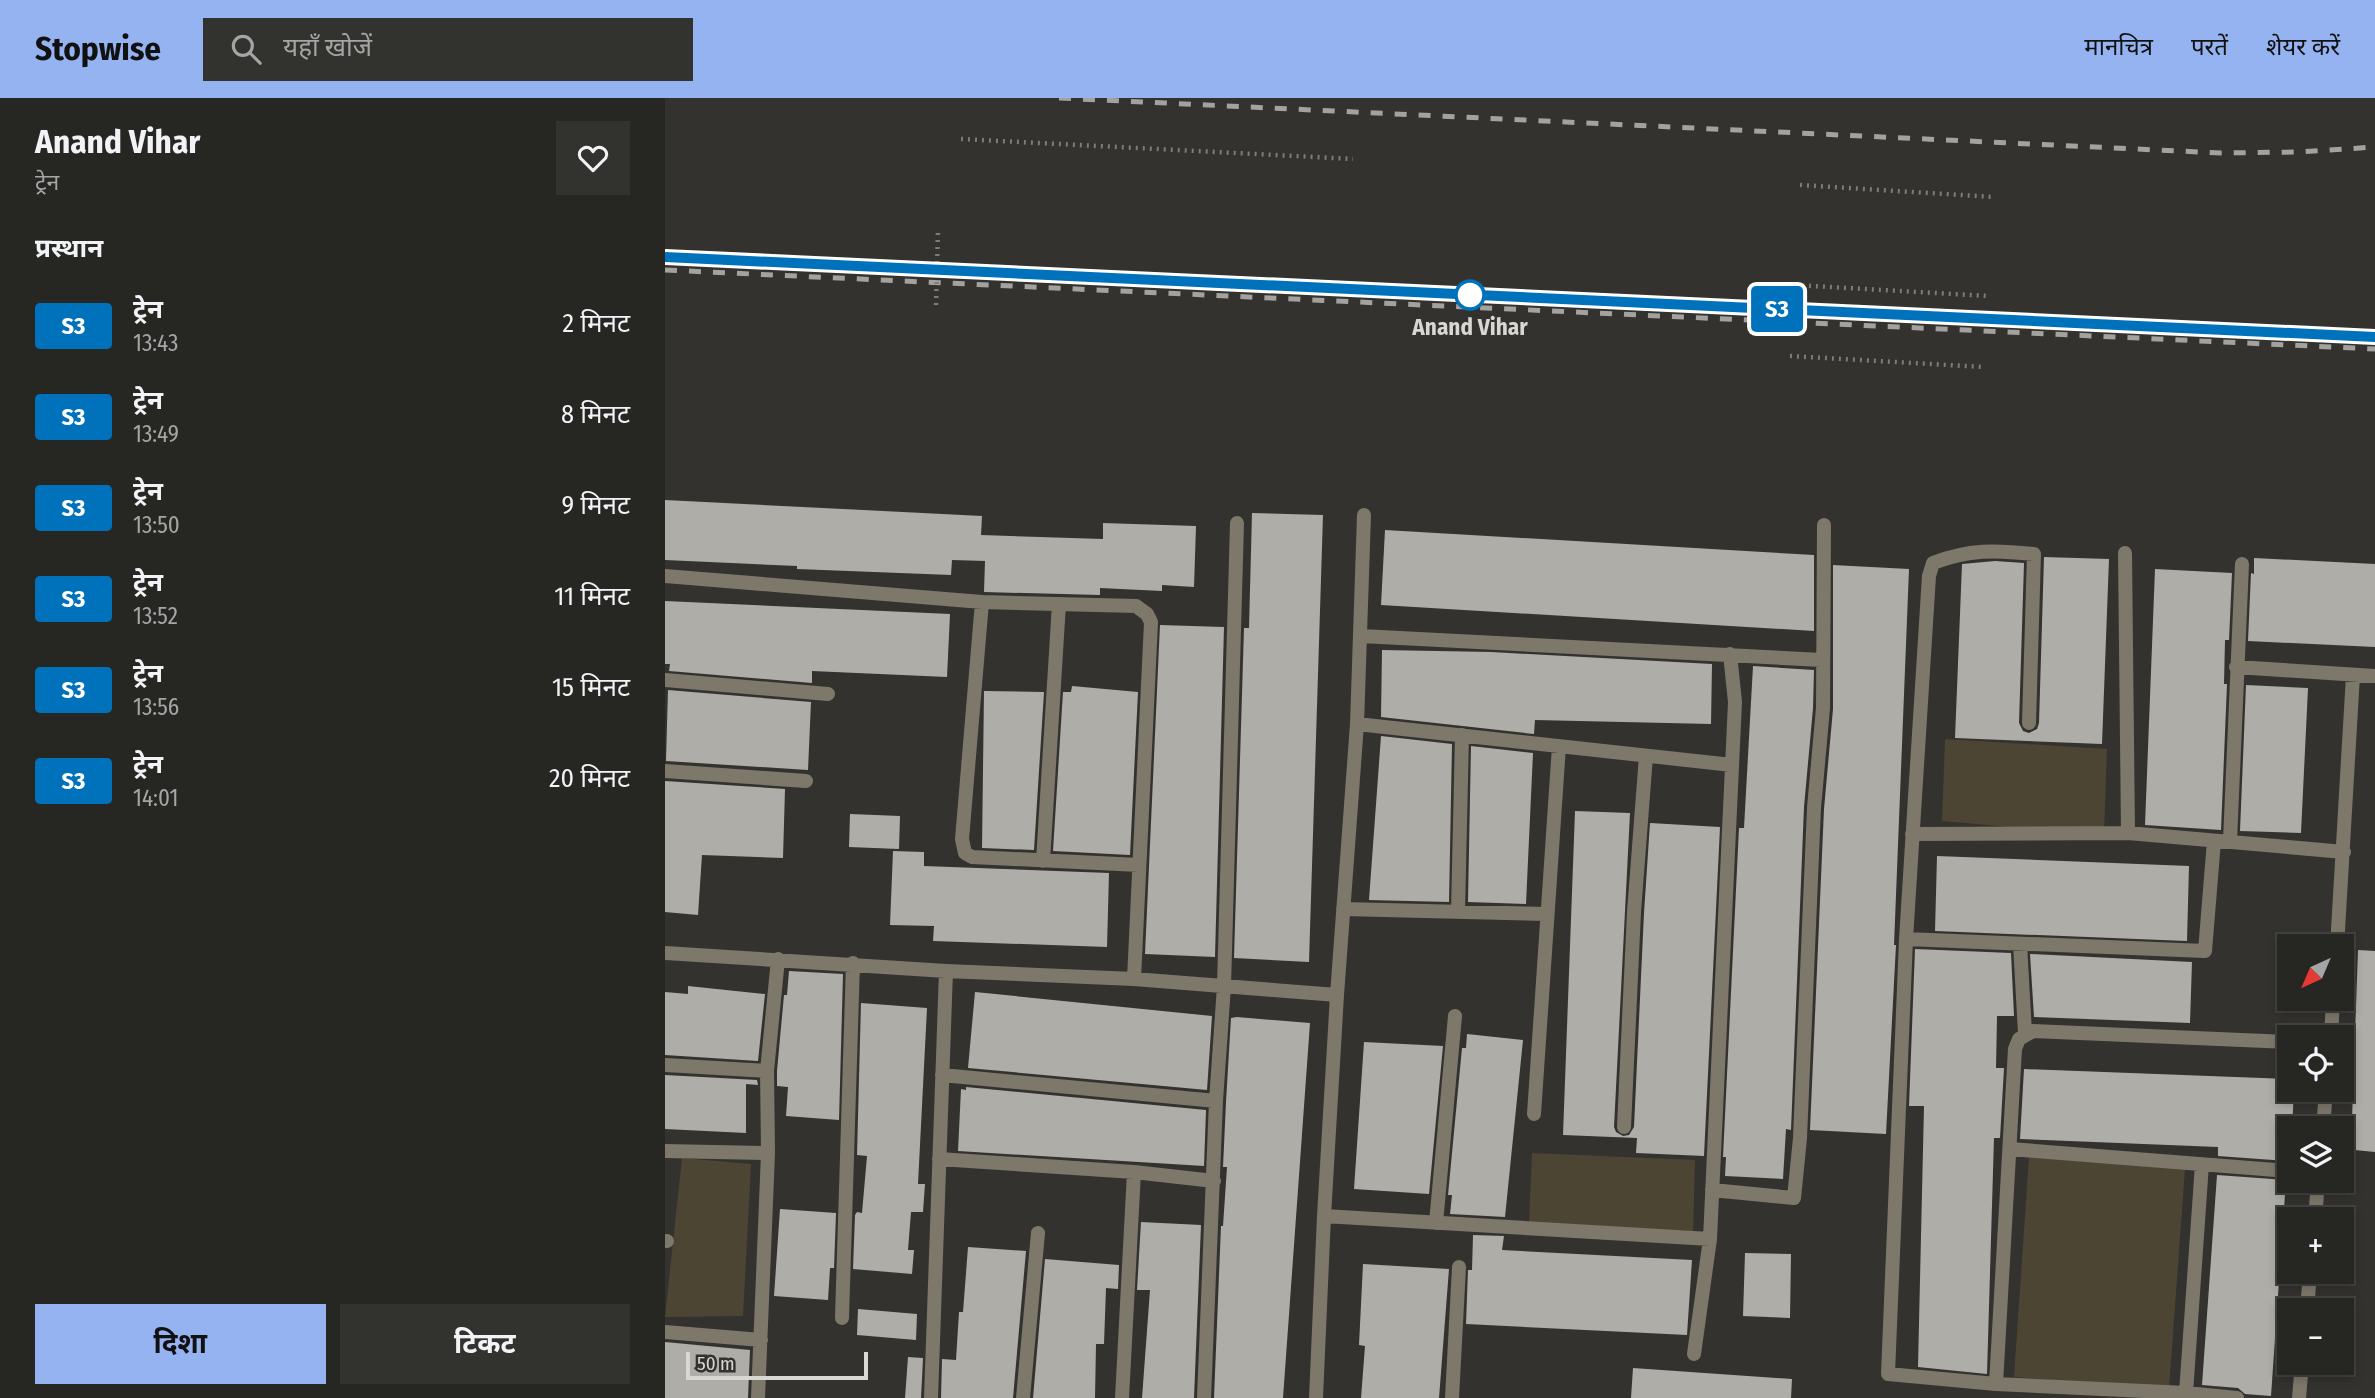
<!DOCTYPE html>
<html lang="hi">
<head>
<meta charset="utf-8">
<style>
  body { margin:0; font-family:"Fira Sans Condensed","Noto Sans Devanagari",sans-serif; background:#32322f; color:#f1f3f6; height:100vh; display:flex; flex-direction:column; font-size:26px; white-space:nowrap }
  * { box-sizing:border-box; margin:0 }
  p { font-size:23px; color:#a4a5a5 }
  .icon { flex:none; width:38px; height:38px; fill:none; stroke:currentColor; stroke-width:2; stroke-linecap:round; stroke-linejoin:round }
  .map { position:relative; flex:1; overflow:hidden }
  .drawer { display:flex; flex-direction:column; background:#262622; width:665px }
  .drawer>* { flex:none }
  .badge { padding:0 14px; border-radius:5px; font-size:24px; line-height:46px }
  .needle { width:46px; rotate:224deg }
  .controls { position:absolute; left:1612px; top:836px; display:grid; gap:14px }
  .controls a { display:grid; place-items:center; width:77px; height:77px; border-radius:0px; background:#262622; box-shadow:0 4px 10px #0003,0 0 0 2px #424340; font-size:35px }
  .scale { position:absolute; left:21px; bottom:18px; width:182px; box-sizing:border-box; padding-left:7px; border:4px solid #d8d7d4; border-top:0; font-size:19px; line-height:24px; white-space:nowrap; color:#d8d7d4; -webkit-text-stroke:5px #33322e; paint-order:stroke }
  .map>.badge { position:absolute; translate:-50% -50%; box-shadow:0 0 0 4px #fff }
  h2 { padding:0 35px; font-size:26px; line-height:63px }
  .round { display:grid; place-items:center; flex:none; width:74px; height:74px; border-radius:0px; background:#32322f }
  .head { display:flex; align-items:center; justify-content:space-between; height:119px; padding:0 35px }
  h1 { font-size:33px; font-weight:700; line-height:52px }
  .primary-button { display:flex; gap:14px; margin-top:auto; padding:14px 35px }
  .primary-button a { flex:1; height:80px; border-radius:0px; background:#95b2f1; color:#111; font-size:28px; font-weight:700; line-height:80px; text-align:center }
  .primary-button a+a { background:#32322f; color:#f1f3f6 }
  ul { padding:0; list-style:none }
  li { display:flex; align-items:center; gap:21px; height:91px; padding:0 35px }
  li div { flex:1 }
  li b { display:block; font-size:26px }
  li em { font-style:normal }
  li .badge { min-width:77px; font-weight:700; text-align:center }
  header { display:flex; align-items:center; gap:42px; box-sizing:border-box; height:98px; padding:0 35px; background:#95b2f1; color:#111 }
  header strong { font-size:33px }
  nav { display:flex; gap:38px; margin-inline-start:auto; font-size:24px }
  .search { width:490px; height:63px; background:#32322f; display:flex; align-items:center; gap:18px; box-sizing:border-box; padding:0 24px; border-radius:0px; color:#a4a5a5; font-size:26px }
  main { display:flex; flex:1; min-height:0 }
  .map>svg:first-child { display:block }
  .green { fill:#4c4533 }
  .building { fill:#afada8 }
  .lines { fill:none; stroke-linecap:round; stroke-linejoin:round }
  .path { stroke:#7d7c79; stroke-width:4.5; stroke-dasharray:2 5; stroke-linecap:butt }
  .minor { stroke:#7d786a; stroke-width:14 }
  .rail { stroke:#a3a29e; stroke-width:5; stroke-dasharray:12 12; stroke-linecap:butt }
  .path-bridge { stroke:#7d7c79; stroke-width:4.5; stroke-dasharray:2 5; stroke-linecap:butt }
  .line-casing { stroke:#fff; stroke-width:16 }
  .line { stroke:#0072bc; stroke-width:10 }
  .stop-dot { fill:#fff; stroke:#0072bc; stroke-width:3.5 }
  .labels { text-anchor:middle; stroke-width:7; stroke-linejoin:round; paint-order:stroke }
  .stop-label { font-size:23px; font-weight:bold; fill:#d8d7d4; stroke:#33322e }
</style>
</head>
<body>
<header>
<strong>Stopwise</strong>
<div class="search"><svg class="icon" aria-label="search" viewBox="0 0 24 24"><circle cx="10" cy="10" r="6"/><path d="M15 15l6 6"/></svg>यहाँ खोजें</div>
<nav><a>मानचित्र</a><a>परतें</a><a>शेयर करें</a></nav>
</header>
<main>
<section class="drawer">
<div class="head"><div><h1>Anand Vihar</h1><p>ट्रेन</p></div><a class="round"><svg class="icon" aria-label="heart" viewBox="0 0 24 24"><path d="M12 20l-8-8c-3-5 5-10 8-4 3-6 11-1 8 4z"/></svg></a></div>
<h2>प्रस्थान</h2>
<ul>
<li><span class="badge" style="background:#0072bc;color:#fff">S3</span><div><b>ट्रेन</b><p>13:43</p></div><em>2 मिनट</em></li>
<li><span class="badge" style="background:#0072bc;color:#fff">S3</span><div><b>ट्रेन</b><p>13:49</p></div><em>8 मिनट</em></li>
<li><span class="badge" style="background:#0072bc;color:#fff">S3</span><div><b>ट्रेन</b><p>13:50</p></div><em>9 मिनट</em></li>
<li><span class="badge" style="background:#0072bc;color:#fff">S3</span><div><b>ट्रेन</b><p>13:52</p></div><em>11 मिनट</em></li>
<li><span class="badge" style="background:#0072bc;color:#fff">S3</span><div><b>ट्रेन</b><p>13:56</p></div><em>15 मिनट</em></li>
<li><span class="badge" style="background:#0072bc;color:#fff">S3</span><div><b>ट्रेन</b><p>14:01</p></div><em>20 मिनट</em></li>
</ul>
<div class="primary-button"><a>दिशा</a><a>टिकट</a></div>
</section>
<div class="map">
<svg width="1710" height="1300" viewBox="0 0 1710 1300">
  <rect width="100%" height="100%" fill="#33322e"/>
  <!-- green -->
  <path class="green" d="M1280 641 1442 651 1439 737 1277 723Z
    M867 1055 1030 1062 1028 1133 864 1126Z
    M1364 1059 1520 1071 1504 1291 1349 1279Z
    M17 1060 86 1066 78 1218 0 1219Z"/>
  <!-- building -->
  <path class="building" d="M0 402 317 418 316 437 438 441V425L531 428 529 489 497 487V493L435 490V497L319 494 320 463 287 462 286 477 132 471V468L0 462Z
    M587 415 658 417 644 864 569 860 579 530H584Z
    M720 432 1149 457V533L716 507Z
    M1379 459 1444 461 1437 646 1290 640 1297 466 1330 463 1359 465 1354 625 1358 633 1364 635 1372 631 1374 625Z
    M1589 460 1710 466V549L1583 543 1586 475 1589 476Z
    M1168 467 1244 471 1229 847H1231L1221 1036 1145 1032 1159 711 1168 611Z
    M1490 471 1567 475 1564 542H1560L1559 586H1562L1556 732 1480 727Z
    M0 503 285 516 282 579 147 573V585L4 573 5 566H0Z
    M495 527 559 529 550 859 480 856Z
    M717 552 826 554 1047 566 1046 626 870 622 869 636 716 619Z
    M1088 568 1149 572 1148 610 1139 709 1126 1032 1121 1031 1118 1081 1060 1078 1061 1059H1058L1074 730H1079Z
    M1581 587 1643 590 1636 735 1575 733Z
    M407 588 473 594 465 757 388 753 398 594H406Z
    M3 592 146 604 143 672 1 663Z
    M319 593 379 594 369 752 317 750Z
    M716 638 787 646 784 804 704 802Z
    M806 648 868 655 861 806 803 804Z
    M0 683 120 691 118 760 37 757 33 817 0 814Z
    M910 713 965 715 949 1029 951 1034 958 1038 964 1037 969 1029 979 815 985 725 1055 729 1039 1058 971 1055 972 1040 898 1037Z
    M185 716 235 718 234 751 184 749Z
    M228 753 259 754V768L444 775 442 849 268 843 269 828 225 827Z
    M1272 758 1524 768 1522 843 1270 833Z
    M1250 851 1346 855 1349 918H1332L1331 970H1339L1335 1040H1329L1322 1276 1253 1269 1259 1008H1244Z
    M1693 852 1710 853V1054L1679 1051 1682 1021H1687Z
    M1365 856 1527 864 1525 925 1369 919Z
    M124 873 178 876 174 1022 121 1018 123 989 112 988V973L119 897H122Z
    M23 888 100 896 93 963 0 957V894L23 896Z
    M310 894 547 918 542 992 303 970Z
    M196 905 262 910 253 1086H260L258 1114H246L243 1152H249L247 1176 188 1171 190 1117 192 1114 197 1115 202 1058 192 1057Z
    M572 919 645 925 618 1300H549L556 1128H558L562 1069H558L561 1004 566 920Z
    M802 936 858 942 840 1119 785 1116 787 1097H783L797 950H801Z
    M699 944 778 948 764 1096 689 1091Z
    M1359 971 1624 981V992H1629L1627 1031H1624L1622 1063 1553 1058V1049L1355 1041Z
    M0 977 92 982 93 987 81 986V1035L0 1031Z
    M301 989 541 1012 539 1068 293 1053 296 991 301 992Z
    M1552 1077 1621 1082 1606 1298 1580 1296 1573 1290 1537 1287Z
    M115 1111 171 1115 169 1170H165L163 1202 109 1198Z
    M476 1124 536 1127 529 1300H477L485 1192H472Z
    M808 1137 839 1138 837 1152 1027 1162 1022 1237 801 1226 803 1172H807Z
    M303 1149 361 1153 348 1300H276L277 1261 291 1262 294 1214H298Z
    M1080 1155 1126 1156 1125 1220 1078 1218Z
    M380 1161 454 1167 453 1191 441 1190 439 1246H431L430 1300H368Z
    M698 1166 784 1171 774 1300H696L700 1248 694 1247Z
    M193 1211 252 1216 251 1242 192 1237Z
    M0 1244 85 1252 83 1300H0Z
    M243 1259 258 1260 256 1300H240Z
    M968 1270 1127 1281 1126 1300H966Z"/>
  <g class="lines">
    <!-- path -->
    <path class="path" d="M296 41 688 61
      M1135 87 1328 99
      M1130 187 1323 198
      M1125 258 1318 269"/>
    <!-- minor -->
    <path class="minor" d="M1460 455 1463 735
      M0 478 317 504 471 508 482 516 486 524 469 881
      M317 504 297 741 300 755 307 759 474 767
      M696 538 1157 562
      M1571 569 1710 578
      M0 582 163 596
      M1364 625 1369 456C1331 452 1304 451 1268 465L1264 478 1241 841 1223 1276 1331 1286 1521 1295 1572 1300
      M692 626 1067 667
      M0 673 141 683
      M1247 736 1463 735 1679 754
      M1565 743 1577 466
      M378 763 394 506
      M678 811 882 816
      M793 814 797 637
      M1241 841 1540 853 1549 743
      M1355 846 1360 935
      M1672 849 1688 577
      M0 855 281 873 469 881 672 897
      M1666 940 1668 901
      M0 967 102 973
      M277 977 551 1003
      M869 1016 894 648
      M959 1029 969 814 981 658
      M1658 1031 1661 992
      M1345 1051 1624 1073
      M0 1053 103 1055
      M274 1061 469 1074 549 1083
      M1047 1092 1129 1100 1135 1040 1149 710 1158 610 1159 427
      M659 1118 1045 1141
      M1650 1122 1653 1083
      M771 1125 790 918
      M0 1143H2
      M1642 1213 1645 1174
      M177 1220 188 865
      M0 1234 96 1242
      M1029 1256 1045 1141 1070 604 1065 556
      M1331 1286 1350 951 1354 941 1368 933 1624 944
      M1521 1295 1537 1066
      M93 1300 103 1055 102 973 113 861
      M266 1300 281 873
      M358 1300 373 1135
      M457 1300 469 1074
      M539 1300 551 1003 559 888 572 425
      M651 1300 659 1118 672 897 692 626 699 417
      M787 1300 794 1169
      M1634 1300 1637 1265"/>
    <!-- rail -->
    <path class="rail" d="M394 0 1556 55 1633 54 1710 49
      M0 159 1710 239
      M0 172 1710 251"/>
    <!-- path-bridge -->
    <path class="path-bridge" d="M271 207 273 132"/>
  </g>
  <g class="lines">
    <defs>
      <path id="line" d="M0 159 1710 239"/>
    </defs>
    <!-- line casing -->
    <use href="#line" class="line-casing"/>
    <!-- line -->
    <use href="#line" class="line"/>
  </g>
  <!-- markers -->
  <circle class="stop-dot" cx="805" cy="197" r="14"/>
  <g class="labels">
    <!-- stop labels -->
    <g class="stop-label">
      <text x="805" y="237">Anand Vihar</text>
    </g>
  </g>
</svg>
<div class="controls">
<a><svg class="needle" viewBox="-14 -14 28 28"><path d="M0-13l5 13h-10z" fill="#e53935"/><path d="M0 13l5-13h-10z" fill="#a4a5a5"/></svg></a>
<a><svg class="icon" aria-label="locate" viewBox="0 0 24 24"><circle cx="12" cy="12" r="6"/><path d="M12 2v4M12 18v4M2 12h4M18 12h4"/></svg></a>
<a><svg class="icon" aria-label="layers" viewBox="0 0 24 24"><path d="M12 4l9 5-9 5-9-5zM3 14l9 5 9-5"/></svg></a>
<a>+</a>
<a>−</a>
</div>
<div class="scale">50 m</div>
<b class="badge" style="left:1112px;top:211px;background:#0072bc;color:#fff">S3</b>
</div>
</main>
</body>
</html>
